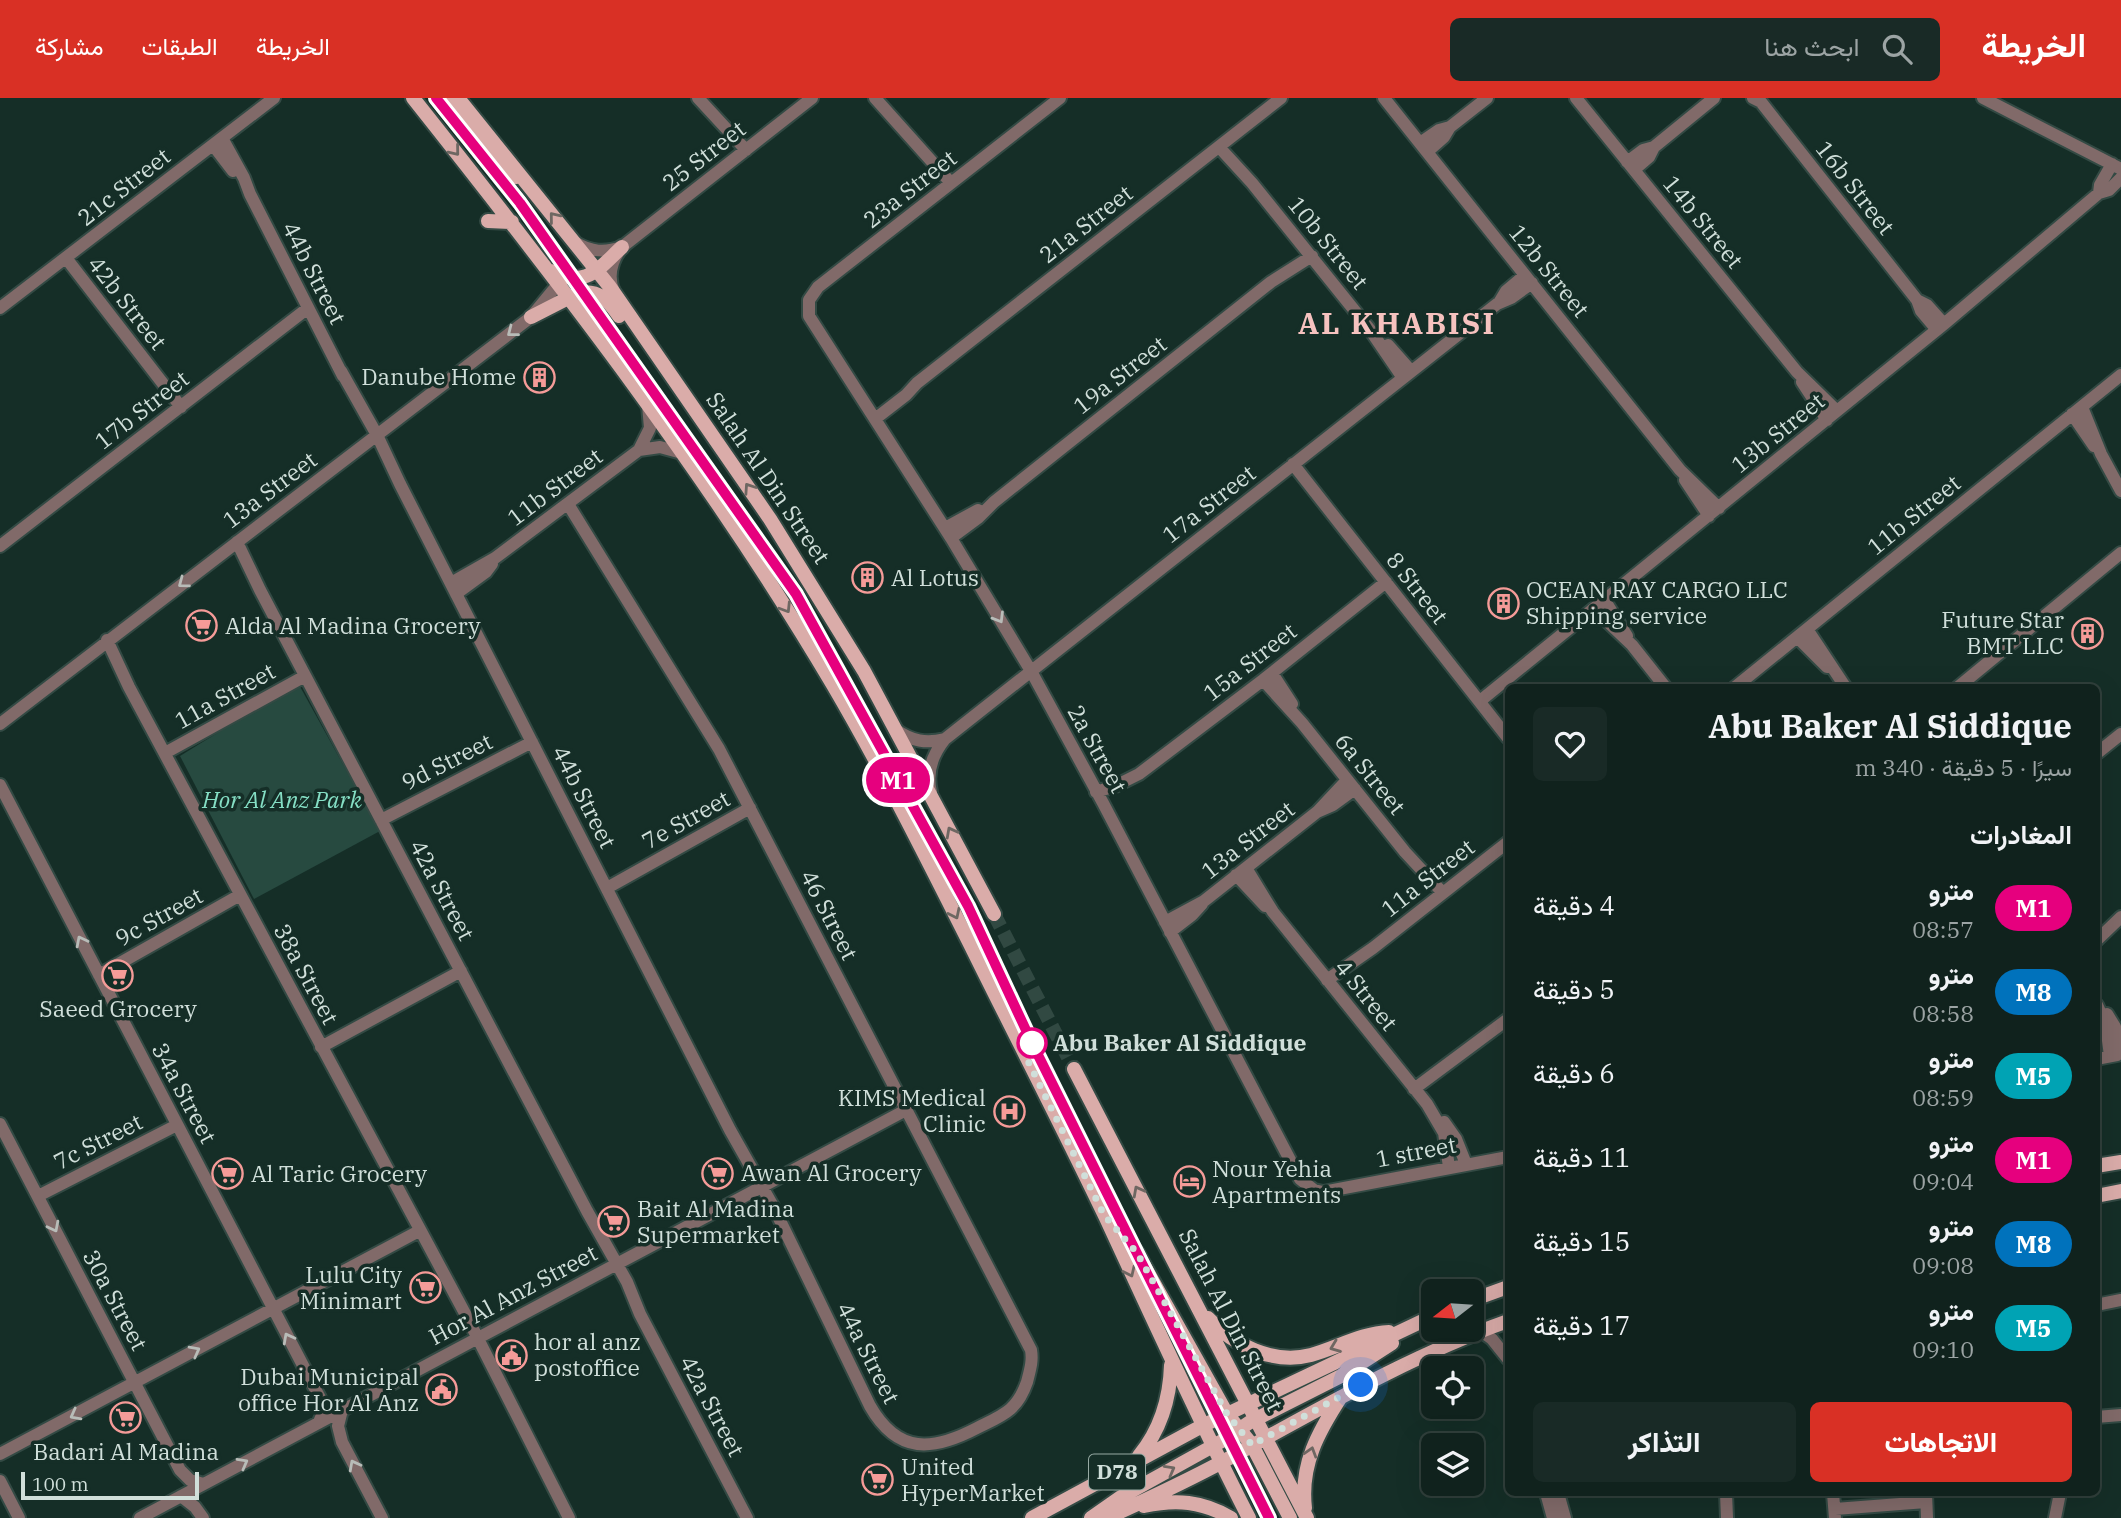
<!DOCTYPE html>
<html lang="ar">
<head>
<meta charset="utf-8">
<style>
  body { margin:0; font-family:"IBM Plex Serif",Vazirmatn,serif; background:#192a26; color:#f1f3f6; direction:rtl; height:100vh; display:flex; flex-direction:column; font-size:26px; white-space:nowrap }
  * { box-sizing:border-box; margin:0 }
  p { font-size:23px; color:#9ca4a4 }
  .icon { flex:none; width:38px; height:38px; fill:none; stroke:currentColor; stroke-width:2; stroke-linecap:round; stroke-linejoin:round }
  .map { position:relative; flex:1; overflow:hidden; direction:ltr }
  .side { position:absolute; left:1505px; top:586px; width:595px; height:812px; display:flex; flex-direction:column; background:#10221d; border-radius:10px; box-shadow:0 7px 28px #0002,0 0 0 2px #303f3b; direction:rtl }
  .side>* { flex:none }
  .badge { padding:0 14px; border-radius:23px; font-size:24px; line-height:46px }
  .needle { width:46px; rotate:253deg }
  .controls { position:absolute; left:1421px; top:1181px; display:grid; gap:14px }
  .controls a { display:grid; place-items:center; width:63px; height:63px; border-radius:10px; background:#10221d; box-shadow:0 7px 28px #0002,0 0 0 2px #303f3b; font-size:35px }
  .scale { position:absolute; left:21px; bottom:18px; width:178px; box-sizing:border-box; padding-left:7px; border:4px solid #d0dfda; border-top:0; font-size:19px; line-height:24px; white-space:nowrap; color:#d0dfda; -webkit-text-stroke:5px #152e27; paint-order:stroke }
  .you { position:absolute; width:35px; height:35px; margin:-18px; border:5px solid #fff; border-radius:50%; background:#1a73e8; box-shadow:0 0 0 10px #1a73e833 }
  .map>.badge { position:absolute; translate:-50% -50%; box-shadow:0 0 0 4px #fff }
  h2 { padding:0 28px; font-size:26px; line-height:63px }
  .round { display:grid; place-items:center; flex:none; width:74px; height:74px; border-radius:10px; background:#192a26 }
  .headline { display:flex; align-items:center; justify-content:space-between; height:119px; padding:0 28px }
  h1 { font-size:33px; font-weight:800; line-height:52px }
  .cta { display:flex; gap:14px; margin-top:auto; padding:14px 28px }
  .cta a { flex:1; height:80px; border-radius:10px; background:#d93025; color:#fff; font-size:28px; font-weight:800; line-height:80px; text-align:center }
  .cta a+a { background:#192a26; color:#f1f3f6 }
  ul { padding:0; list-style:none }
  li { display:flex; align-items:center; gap:21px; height:84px; padding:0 28px }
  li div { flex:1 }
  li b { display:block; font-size:26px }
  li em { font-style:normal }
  li .badge { min-width:77px; font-weight:700; text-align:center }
  header { display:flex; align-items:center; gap:42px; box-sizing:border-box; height:98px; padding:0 35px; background:#d93025; color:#fff }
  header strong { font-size:33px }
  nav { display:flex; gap:38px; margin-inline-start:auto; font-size:24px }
  .search { width:490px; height:63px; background:#192a26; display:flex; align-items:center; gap:18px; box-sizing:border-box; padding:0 24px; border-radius:10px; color:#9ca4a4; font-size:26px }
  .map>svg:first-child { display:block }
  .green { fill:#274a40 }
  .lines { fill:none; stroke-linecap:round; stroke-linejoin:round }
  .major-tunnel { stroke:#314942; stroke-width:14; stroke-dasharray:14 7; stroke-linecap:butt }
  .minor-casing { stroke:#334a44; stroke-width:16 }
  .major-casing { stroke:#334a44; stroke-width:18 }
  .minor { stroke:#816a69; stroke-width:12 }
  .major { stroke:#daaca9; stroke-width:14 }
  .rail-casing { stroke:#9fb1ab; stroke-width:6 }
  .rail { stroke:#152e27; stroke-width:3.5; stroke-dasharray:10; stroke-linecap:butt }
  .oneway { stroke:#6e6762 }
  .oneway2 { stroke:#b8bcb8 }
  .line-casing { stroke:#fff; stroke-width:16 }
  .line { stroke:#e6007e; stroke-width:10 }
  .walk { stroke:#d0dfda; stroke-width:7; stroke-dasharray:0 12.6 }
  .stop-dot { fill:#fff; stroke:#e6007e; stroke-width:3.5 }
  .labels { text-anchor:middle; stroke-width:7; stroke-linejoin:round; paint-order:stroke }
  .shield { fill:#152e27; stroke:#98aaa4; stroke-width:2 }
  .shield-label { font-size:21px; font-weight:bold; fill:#d0dfda }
  .street-label { font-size:23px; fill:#d0dfda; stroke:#152e27 }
  .poi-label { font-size:23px; fill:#d0dfda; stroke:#152e27; text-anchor:start }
  .park-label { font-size:23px; font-style:italic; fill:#85dfc5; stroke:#152e27 }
  .stop-label { font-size:23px; font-weight:bold; fill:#d0dfda; stroke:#152e27; text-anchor:start }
  .district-label { font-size:30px; font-weight:bold; letter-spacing:2px; fill:#f6c2bf; stroke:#152e27 }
</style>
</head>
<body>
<header>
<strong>الخريطة</strong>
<div class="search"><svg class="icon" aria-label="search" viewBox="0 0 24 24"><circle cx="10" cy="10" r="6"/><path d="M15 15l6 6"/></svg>ابحث هنا</div>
<nav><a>الخريطة</a><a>الطبقات</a><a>مشاركة</a></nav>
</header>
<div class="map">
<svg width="2121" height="1420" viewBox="0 0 2121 1420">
  <rect width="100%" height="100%" fill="#152e27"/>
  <!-- green -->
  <path class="green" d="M298 585 380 733 254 801 180 658Z"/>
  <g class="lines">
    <!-- major-tunnel -->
    <path class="major-tunnel" d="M994 816 1074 971"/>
    <defs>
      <path id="minor" d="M698 0 746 52
        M875 0 951 85
        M1060 0 818 189 809 202V218L951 440 1031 573 1103 705 1300 1081 1314 1092 1323 1094 1508 1059
        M1384 0 1680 372 1719 410
        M1576 0 1797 274 1837 313
        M1753 0 1761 4 1917 202 1921 213 1937 232
        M1983 0 2121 71
        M222 40 244 80 250 96 343 278
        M1420 45 1439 32 1450 29
        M213 47 233 73
        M1219 49 1252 85 1371 233 1403 280
        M1427 54 1444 39 1450 29 1487 0
        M1627 64 1643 52 1654 49
        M1634 72 1649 59 1654 49 1714 0
        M2099 95 2100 87 2112 66
        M576 145C591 154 605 155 622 149
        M66 160 181 309
        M614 194C607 178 612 162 622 149L812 0
        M1917 202 1927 207 1944 226
        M1500 203 1506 193 1525 177
        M0 210 274 0
        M1388 247 1411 273
        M341 273 377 337 400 386 730 1032 774 1110 870 1308C898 1357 933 1353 977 1330 1003 1317 1017 1313 1027 1284 1030 1272 1033 1263 1031 1252L719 651 568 406
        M1802 284 1827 322
        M2082 309 2101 356 2121 393
        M2072 316 2094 348
        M875 321 906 297 917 285 1281 0
        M639 352 660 349 682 355
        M1293 366 1508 640
        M1685 382 1709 418
        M945 430 978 412
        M951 440 978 420 994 404 1271 184 1312 158
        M237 444 260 492 587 1113 627 1184 640 1216 747 1420
        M0 448 308 210
        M451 485 495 460 639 352 650 330 648 307
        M456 496 486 474 492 466
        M1605 503 1627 538
        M1595 512 1632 547 1666 590
        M1807 531 1846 590
        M1797 539 1827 569
        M107 542 129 589 468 1221 569 1420
        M1272 575 1292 606
        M1263 582 1302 625 1405 754 1443 795
        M1734 590 2121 277
        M1957 590 2121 455
        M1480 603 1944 226 2099 95 2109 92 2121 80
        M0 626 531 219 559 185
        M896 632C912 643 926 646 945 641
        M165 655 305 578
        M2096 656 2121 636
        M0 687 321 1302 322 1317 319 1324
        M931 694C926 674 932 657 945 641L1497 206 1511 200 1532 185
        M1096 694 1115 688 1139 676 1263 582 1386 484
        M1318 713 1347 682
        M381 722 532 644
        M1246 770 1273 814 1427 1006 1444 1035 1449 1069
        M1236 777 1265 808
        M607 790 750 710
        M1165 824 1204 803 1317 714 1333 707 1355 691
        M1170 834 1192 817 1202 806
        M2096 843 2121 819
        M99 877 240 797
        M1327 882 1373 850 1508 744
        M2097 907 2106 927 2110 958
        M2107 916 2115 929 2121 950
        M321 949 461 873
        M2096 961 2117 957
        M1414 991 1508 921
        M1444 1024 1456 1041 1466 1066
        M0 1026 180 1372 190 1382 203 1386
        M38 1098 177 1027
        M2096 1207 2121 1202
        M1481 1233 1492 1241 1508 1261
        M342 1312 338 1328 342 1344 382 1420
        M2096 1319 2121 1317
        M0 1356 419 1133
        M0 1383 19 1420
        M1546 1395 1553 1420
        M1558 1395 1565 1420
        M1726 1395 1727 1420
        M1833 1395 1835 1420
        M1926 1395 1927 1420
        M181 1398 195 1409 203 1420
        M1835 1411 1926 1404
        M140 1420 906 1012
        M2055 1420 2060 1395"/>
      <path id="major" d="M413 0C563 189 711 380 833 587 884 674 928 763 973 852 1017 941 1063 1030 1106 1120 1153 1221 1198 1321 1249 1420
        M443 0 492 62 516 79
        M458 0 610 189 770 421 864 573 994 816
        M488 123 512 124
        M551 173C586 191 598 171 622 149
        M531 219 578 195C599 191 608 202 619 218
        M1074 971 1307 1420
        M2096 1068 2121 1064
        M2096 1098 2121 1093
        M1113 1125 1137 1155 1227 1316 1252 1347 1290 1420
        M1472 1202 1508 1189
        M1208 1220C1233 1247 1273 1267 1311 1257 1337 1250 1361 1235 1389 1234
        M1139 1358C1161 1331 1170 1301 1171 1267
        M1144 1408C1176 1401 1202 1403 1231 1420
        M1305 1410C1300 1367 1318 1334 1341 1299
        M1032 1420 1202 1328 1433 1218
        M1091 1420 1121 1399 1222 1343 1250 1324 1341 1278 1392 1245
        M1107 1420C1146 1402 1185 1384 1222 1364 1316 1313 1407 1259 1508 1223"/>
    </defs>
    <!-- minor casing -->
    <use href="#minor" class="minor-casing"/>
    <!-- major casing -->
    <use href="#major" class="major-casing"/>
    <!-- minor -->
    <use href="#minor" class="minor"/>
    <!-- major -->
    <use href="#major" class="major"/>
    <defs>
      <path id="rail" d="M436 0 520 105 796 496 968 809 1032 945 1269 1420"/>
    </defs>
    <!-- rail casing -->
    <use href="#rail" class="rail-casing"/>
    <!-- rail -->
    <use href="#rail" class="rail"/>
  </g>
  <!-- one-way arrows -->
  <defs><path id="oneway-chevron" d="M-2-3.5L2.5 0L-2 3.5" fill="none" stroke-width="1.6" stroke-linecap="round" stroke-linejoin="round" transform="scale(1.75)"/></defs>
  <g class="oneway">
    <use href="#oneway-chevron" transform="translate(455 53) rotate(51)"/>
    <use href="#oneway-chevron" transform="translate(554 119) rotate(-129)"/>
    <use href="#oneway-chevron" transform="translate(749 390) rotate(-124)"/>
    <use href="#oneway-chevron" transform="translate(786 510) rotate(58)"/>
    <use href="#oneway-chevron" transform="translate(951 734) rotate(-118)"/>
    <use href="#oneway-chevron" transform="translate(955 816) rotate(64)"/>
    <use href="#oneway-chevron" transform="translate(1138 1093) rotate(-118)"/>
    <use href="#oneway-chevron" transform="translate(1130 1174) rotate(65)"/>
    <use href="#oneway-chevron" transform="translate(1335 1249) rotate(159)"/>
    <use href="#oneway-chevron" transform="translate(1311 1354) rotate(-73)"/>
    <use href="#oneway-chevron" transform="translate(1170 1372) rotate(-29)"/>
  </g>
  <g class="oneway2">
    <use href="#oneway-chevron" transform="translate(512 234) rotate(142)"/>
    <use href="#oneway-chevron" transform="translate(183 485) rotate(143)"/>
    <use href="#oneway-chevron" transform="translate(999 520) rotate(59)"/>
    <use href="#oneway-chevron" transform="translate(81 843) rotate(-117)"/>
    <use href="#oneway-chevron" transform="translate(54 1129) rotate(63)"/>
    <use href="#oneway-chevron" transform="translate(288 1240) rotate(-118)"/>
    <use href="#oneway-chevron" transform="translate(195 1253) rotate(-28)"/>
    <use href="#oneway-chevron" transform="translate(75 1317) rotate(152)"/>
    <use href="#oneway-chevron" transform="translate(243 1365) rotate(-29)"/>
    <use href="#oneway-chevron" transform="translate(354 1367) rotate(-118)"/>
  </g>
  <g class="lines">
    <defs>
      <path id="line" d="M436 0 520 105 796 496 968 808 1032 945 1269 1420"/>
    </defs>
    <!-- line casing -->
    <use href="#line" class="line-casing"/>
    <!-- line -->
    <use href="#line" class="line"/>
    <!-- walk -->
    <path class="walk" d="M1032 945 1023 953 1104 1117 1137 1155 1227 1316 1252 1347 1361 1287"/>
  </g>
  <!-- icons -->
  <defs>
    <symbol id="building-ring" viewBox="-11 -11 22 22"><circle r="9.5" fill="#152e27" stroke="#f59b98" stroke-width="1.5"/><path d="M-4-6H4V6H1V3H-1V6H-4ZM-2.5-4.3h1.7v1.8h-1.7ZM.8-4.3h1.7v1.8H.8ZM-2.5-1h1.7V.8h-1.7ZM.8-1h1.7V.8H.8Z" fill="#f59b98"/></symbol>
    <symbol id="supermarket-ring" viewBox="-11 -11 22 22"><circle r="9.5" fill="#152e27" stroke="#f59b98" stroke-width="1.5"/><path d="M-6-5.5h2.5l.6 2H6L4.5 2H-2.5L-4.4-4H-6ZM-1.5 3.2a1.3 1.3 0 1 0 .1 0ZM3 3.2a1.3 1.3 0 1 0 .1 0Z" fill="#f59b98"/></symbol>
    <symbol id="hospital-ring" viewBox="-11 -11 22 22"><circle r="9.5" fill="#152e27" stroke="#f59b98" stroke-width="1.5"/><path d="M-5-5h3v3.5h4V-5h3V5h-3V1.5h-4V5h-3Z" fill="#f59b98"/></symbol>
    <symbol id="hotel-ring" viewBox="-11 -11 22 22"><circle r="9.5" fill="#152e27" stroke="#f59b98" stroke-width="1.5"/><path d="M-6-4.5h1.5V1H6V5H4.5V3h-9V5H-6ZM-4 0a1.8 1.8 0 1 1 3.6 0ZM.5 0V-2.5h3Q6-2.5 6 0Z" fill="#f59b98"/></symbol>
    <symbol id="civic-ring" viewBox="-11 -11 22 22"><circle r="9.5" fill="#152e27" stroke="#f59b98" stroke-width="1.5"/><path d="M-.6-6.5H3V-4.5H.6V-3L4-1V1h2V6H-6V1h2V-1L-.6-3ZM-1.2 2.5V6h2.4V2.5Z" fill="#f59b98"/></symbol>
  </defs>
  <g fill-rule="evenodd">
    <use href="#building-ring" x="522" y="262" width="35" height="35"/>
    <use href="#building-ring" x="850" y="462" width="35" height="35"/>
    <use href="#building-ring" x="1486" y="488" width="35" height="35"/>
    <use href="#supermarket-ring" x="184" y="510" width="35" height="35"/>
    <use href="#building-ring" x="2070" y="518" width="35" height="35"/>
    <use href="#supermarket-ring" x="100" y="860" width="35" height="35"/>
    <use href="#hospital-ring" x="992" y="996" width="35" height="35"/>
    <use href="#supermarket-ring" x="700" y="1058" width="35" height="35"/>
    <use href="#supermarket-ring" x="210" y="1058" width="35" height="35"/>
    <use href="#hotel-ring" x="1172" y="1066" width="35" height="35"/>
    <use href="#supermarket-ring" x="596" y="1106" width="35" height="35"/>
    <use href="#supermarket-ring" x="408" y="1172" width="35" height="35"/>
    <use href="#civic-ring" x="494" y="1240" width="35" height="35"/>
    <use href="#civic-ring" x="424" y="1274" width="35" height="35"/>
    <use href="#supermarket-ring" x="108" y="1302" width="35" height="35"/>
    <use href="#supermarket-ring" x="860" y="1364" width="35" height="35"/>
  </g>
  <!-- markers -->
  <circle class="stop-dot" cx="1032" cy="945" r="14"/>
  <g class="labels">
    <!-- shield labels -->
    <rect class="shield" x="1089" y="1356.5" width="56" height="35" rx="5"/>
    <g class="shield-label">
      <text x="1117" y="1381">D78</text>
    </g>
    <!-- street labels -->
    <g class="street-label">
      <text transform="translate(704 58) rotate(-38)" y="8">25 Street</text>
      <text transform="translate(124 89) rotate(-38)" y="8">21c Street</text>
      <text transform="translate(1855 90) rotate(52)" y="8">16b Street</text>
      <text transform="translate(910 91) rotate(-38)" y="8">23a Street</text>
      <text transform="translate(1703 124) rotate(51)" y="8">14b Street</text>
      <text transform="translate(1086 126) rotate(-38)" y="8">21a Street</text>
      <text transform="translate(1328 145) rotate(51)" y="8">10b Street</text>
      <text transform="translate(1549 173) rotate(51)" y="8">12b Street</text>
      <text transform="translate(314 175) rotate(63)" y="8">44b Street</text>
      <text transform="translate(127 205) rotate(52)" y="8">42b Street</text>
      <text transform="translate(1120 277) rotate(-38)" y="8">19a Street</text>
      <text transform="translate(142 312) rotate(-38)" y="8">17b Street</text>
      <text transform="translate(1778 335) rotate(-39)" y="8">13b Street</text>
      <text transform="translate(768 380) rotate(56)" y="8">Salah Al Din Street</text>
      <text transform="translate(555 389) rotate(-37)" y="8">11b Street</text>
      <text transform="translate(270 392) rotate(-37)" y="8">13a Street</text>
      <text transform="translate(1209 406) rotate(-38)" y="8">17a Street</text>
      <text transform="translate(1914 417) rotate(-39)" y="8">11b Street</text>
      <text transform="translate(1417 490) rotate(52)" y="8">8 Street</text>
      <text transform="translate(1250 564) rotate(-38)" y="8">15a Street</text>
      <text transform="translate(225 598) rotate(-29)" y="8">11a Street</text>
      <text transform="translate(1097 651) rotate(61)" y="8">2a Street</text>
      <text transform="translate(447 664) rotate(-27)" y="8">9d Street</text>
      <text transform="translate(1370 676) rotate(51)" y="8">6a Street</text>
      <text transform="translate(584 699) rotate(63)" y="8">44b Street</text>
      <text transform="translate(686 722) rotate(-29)" y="8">7e Street</text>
      <text transform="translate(1248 742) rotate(-38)" y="8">13a Street</text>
      <text transform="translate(1428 780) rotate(-38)" y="8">11a Street</text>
      <text transform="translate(442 792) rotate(62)" y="8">42a Street</text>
      <text transform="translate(829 817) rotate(63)" y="8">46 Street</text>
      <text transform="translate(159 819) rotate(-29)" y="8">9c Street</text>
      <text transform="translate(306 876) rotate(62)" y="8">38a Street</text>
      <text transform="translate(1366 897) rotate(51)" y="8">4 Street</text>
      <text transform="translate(184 995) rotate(62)" y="8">34a Street</text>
      <text transform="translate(98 1044) rotate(-27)" y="8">7c Street</text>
      <text transform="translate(1416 1054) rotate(-11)" y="8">1 street</text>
      <text transform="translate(513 1197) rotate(-28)" y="8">Hor Al Anz Street</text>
      <text transform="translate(115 1202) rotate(62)" y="8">30a Street</text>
      <text transform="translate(1231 1222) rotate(63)" y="8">Salah Al Din Street</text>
      <text transform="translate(868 1255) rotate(63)" y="8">44a Street</text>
      <text transform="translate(712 1308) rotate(62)" y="8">42a Street</text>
    </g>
    <!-- poi labels -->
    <g class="poi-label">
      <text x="516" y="287" text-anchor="end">Danube Home</text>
      <text x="891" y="488">Al Lotus</text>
      <text x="1526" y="500">OCEAN RAY CARGO LLC<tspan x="1526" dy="26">Shipping service</tspan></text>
      <text x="2064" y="530" text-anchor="end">Future Star<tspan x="2064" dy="26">BMT LLC</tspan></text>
      <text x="225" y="536">Alda Al Madina Grocery</text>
      <text x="118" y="919" text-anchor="middle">Saeed Grocery</text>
      <text x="986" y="1008" text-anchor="end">KIMS Medical<tspan x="986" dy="26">Clinic</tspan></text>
      <text x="1212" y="1079">Nour Yehia<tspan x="1212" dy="26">Apartments</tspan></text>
      <text x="741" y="1083">Awan Al Grocery</text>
      <text x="251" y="1084">Al Taric Grocery</text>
      <text x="637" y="1119">Bait Al Madina<tspan x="637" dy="26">Supermarket</tspan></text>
      <text x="402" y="1185" text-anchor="end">Lulu City<tspan x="402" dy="26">Minimart</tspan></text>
      <text x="534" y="1252">hor al anz<tspan x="534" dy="26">postoffice</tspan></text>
      <text x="419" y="1287" text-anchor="end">Dubai Municipal<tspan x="419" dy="26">office Hor Al Anz</tspan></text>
      <text x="126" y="1362" text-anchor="middle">Badari Al Madina</text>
      <text x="901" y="1377">United<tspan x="901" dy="26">HyperMarket</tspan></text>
    </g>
    <!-- park labels -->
    <g class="park-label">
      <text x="282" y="710">Hor Al Anz Park</text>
    </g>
    <!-- stop labels -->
    <g class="stop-label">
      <text x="1053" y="953">Abu Baker Al Siddique</text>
    </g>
    <!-- district labels -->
    <g class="district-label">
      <text x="1397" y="236">AL KHABISI</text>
    </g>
  </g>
</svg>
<div class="controls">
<a><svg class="needle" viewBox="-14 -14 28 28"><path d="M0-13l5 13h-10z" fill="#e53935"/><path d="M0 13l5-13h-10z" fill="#9ca4a4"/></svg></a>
<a><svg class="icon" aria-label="locate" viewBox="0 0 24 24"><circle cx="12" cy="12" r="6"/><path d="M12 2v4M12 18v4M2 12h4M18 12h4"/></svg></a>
<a><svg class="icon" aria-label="layers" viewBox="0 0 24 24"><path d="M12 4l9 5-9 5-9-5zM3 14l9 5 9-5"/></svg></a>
</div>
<div class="scale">100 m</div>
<div class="you" style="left:1361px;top:1287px"></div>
<b class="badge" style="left:898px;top:682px;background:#e6007e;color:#fff">M1</b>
<section class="side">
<div class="headline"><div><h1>Abu Baker Al Siddique</h1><p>سيرًا · 5 دقيقة · 340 m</p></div><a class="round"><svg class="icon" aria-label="heart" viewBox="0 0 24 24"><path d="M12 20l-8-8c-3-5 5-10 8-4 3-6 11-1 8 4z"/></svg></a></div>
<h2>المغادرات</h2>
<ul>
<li><span class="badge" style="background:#e6007e;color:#fff">M1</span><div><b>مترو</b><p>08:57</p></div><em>4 دقيقة</em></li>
<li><span class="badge" style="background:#0072bc;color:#fff">M8</span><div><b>مترو</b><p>08:58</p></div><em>5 دقيقة</em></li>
<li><span class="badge" style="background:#00a3b4;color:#fff">M5</span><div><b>مترو</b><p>08:59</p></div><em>6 دقيقة</em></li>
<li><span class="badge" style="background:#e6007e;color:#fff">M1</span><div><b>مترو</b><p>09:04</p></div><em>11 دقيقة</em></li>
<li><span class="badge" style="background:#0072bc;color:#fff">M8</span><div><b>مترو</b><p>09:08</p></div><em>15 دقيقة</em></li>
<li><span class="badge" style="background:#00a3b4;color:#fff">M5</span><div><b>مترو</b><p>09:10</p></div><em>17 دقيقة</em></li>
</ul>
<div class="cta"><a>الاتجاهات</a><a>التذاكر</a></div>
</section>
</div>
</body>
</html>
